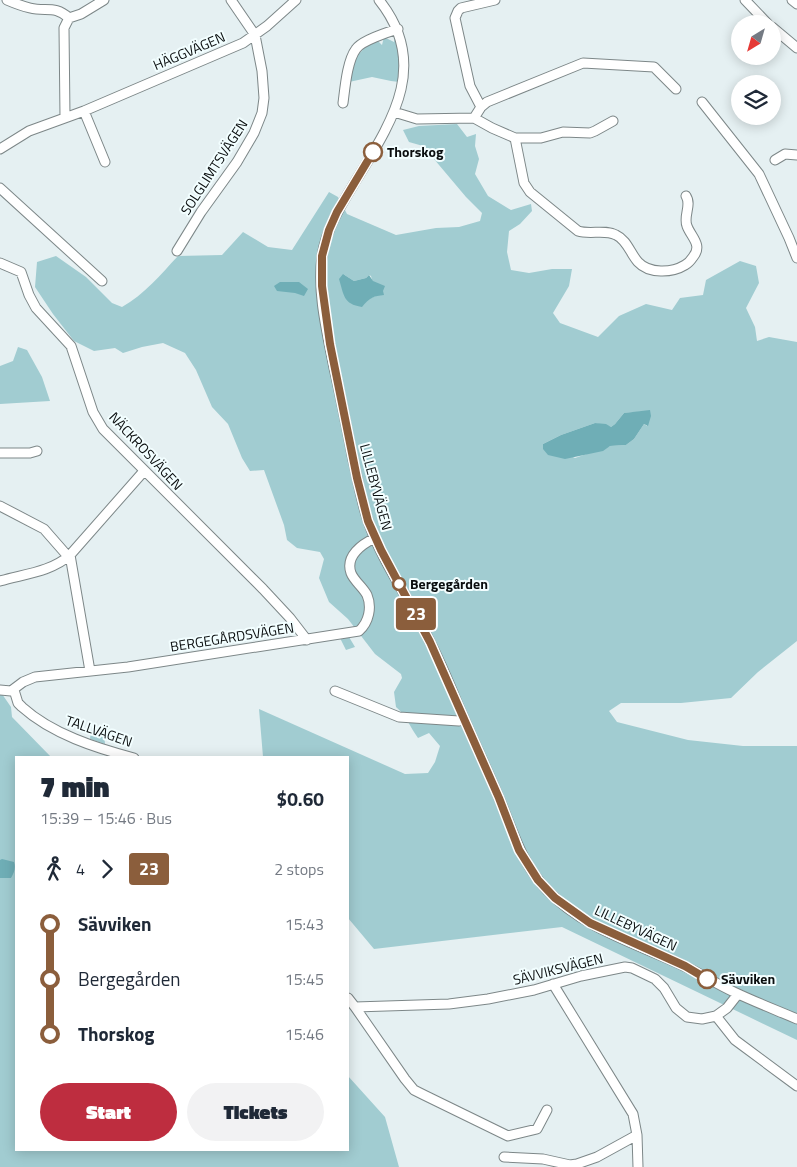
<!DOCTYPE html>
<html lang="en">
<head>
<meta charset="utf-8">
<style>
  body { margin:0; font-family:"Titillium Web",sans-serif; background:#f2f2f3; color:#1f2937; height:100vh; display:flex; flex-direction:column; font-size:19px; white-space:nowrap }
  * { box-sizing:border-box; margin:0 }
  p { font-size:16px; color:#747a83 }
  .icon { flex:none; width:28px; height:28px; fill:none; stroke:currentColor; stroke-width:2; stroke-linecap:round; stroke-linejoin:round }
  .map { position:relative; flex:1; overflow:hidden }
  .drawer { position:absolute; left:15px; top:756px; width:334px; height:395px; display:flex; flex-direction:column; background:#fff; border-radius:0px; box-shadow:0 2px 12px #0003 }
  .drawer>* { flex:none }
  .badge { padding:0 10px; border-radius:4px; font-size:18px; line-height:32px }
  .needle { width:32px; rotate:217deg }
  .tools { position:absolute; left:731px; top:15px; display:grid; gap:10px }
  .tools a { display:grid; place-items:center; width:50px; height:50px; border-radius:50%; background:#fff; box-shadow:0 2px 12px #0003; font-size:25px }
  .map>.badge { position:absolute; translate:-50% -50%; box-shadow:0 0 0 2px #fff }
  .legs { display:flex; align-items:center; gap:8px; height:55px; padding:0 25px; font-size:16px }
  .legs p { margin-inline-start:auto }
  .headline { display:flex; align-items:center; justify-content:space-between; height:85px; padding:0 25px }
  h1 { font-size:28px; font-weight:800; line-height:38px }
  .cta { display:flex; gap:10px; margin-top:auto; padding:10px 25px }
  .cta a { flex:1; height:58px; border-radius:30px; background:#be2d3f; color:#fff; font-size:20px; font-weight:800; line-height:58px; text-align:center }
  .cta a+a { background:#f2f2f3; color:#1f2937 }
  ul { padding:0 25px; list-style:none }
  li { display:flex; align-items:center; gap:18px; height:55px; font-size:19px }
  li i { display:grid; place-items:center; width:8px; height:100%; margin:0 6px; background:currentColor }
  li i::after { content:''; width:12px; height:12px; margin:-6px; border:4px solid; border-radius:50%; background:#fff }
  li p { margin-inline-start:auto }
  li:first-child i { background:linear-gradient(#0000 50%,currentColor 0) }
  li:last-child i { background:linear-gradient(currentColor 50%,#0000 0) }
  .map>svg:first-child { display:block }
  .green { fill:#a1ccd1; fill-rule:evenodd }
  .water { fill:#6faeb6 }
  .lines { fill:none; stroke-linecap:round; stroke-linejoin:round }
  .minor-casing { stroke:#7d8788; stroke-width:11 }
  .minor { stroke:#fff; stroke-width:9 }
  .line-1-casing { stroke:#fff; stroke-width:11 }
  .line-1 { stroke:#8b5e3c; stroke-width:8 }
  .stop-1-dot { fill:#fff; stroke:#8b5e3c; stroke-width:2.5 }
  .labels { text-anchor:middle; stroke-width:4; stroke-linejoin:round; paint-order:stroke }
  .street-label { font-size:14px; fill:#0a0e0f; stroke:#f2feff }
  .stop-label { font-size:14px; font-weight:bold; fill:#0a0e0f; stroke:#f2feff; text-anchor:start }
</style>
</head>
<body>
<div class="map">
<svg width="797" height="1167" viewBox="0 0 797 1167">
  <rect width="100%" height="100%" fill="#e5f0f2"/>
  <!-- green -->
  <path class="green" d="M395 36 400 58 399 82 391 81 372 77 349 82 354 57 362 51 364 46 377 40 382 45 384 37 394 42Z
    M457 124 467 137 476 134 475 146 479 159 475 174 488 196 511 210 531 204 532 211 520 224 509 231 507 252 511 270 529 273 552 269H572L569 286 553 313 560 323 598 337 619 316 646 304 672 310 680 298 703 295 706 280 740 261 756 266 759 283 746 308 755 327 757 341 769 337 797 342V641L758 672 731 698 681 703H621L609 711 617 722 688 740 743 746H797V1040L562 927 374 949 348 918V758L263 757 259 709 405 774 428 773 435 762 440 746 429 733 418 738C410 727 406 715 396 707L394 692 402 678 401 674 375 654 348 619 329 602 319 578 324 559 320 552 297 548 287 540 284 525 264 470 250 471 242 458 228 424 212 407 196 370 185 353 163 343 142 347 123 353 115 348 94 351 74 341 53 314 35 287 37 262 56 256 86 277 112 303 122 307C144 295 161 274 178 256L222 255 243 232 268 247 292 250 329 192 338 197 347 214 396 235 436 228 459 227 480 221 482 213 466 197 423 146 409 142 403 130 419 126ZM343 274 354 281 366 278 369 275 371 276 376 296 368 299ZM650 411 647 426 644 424 634 439 626 445 610 446 575 458 543 444 561 435 595 423 611 427 615 424 624 413Z
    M18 347 27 350 42 377 50 401 0 404V366L13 361Z
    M349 637 355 647 346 650 340 638Z
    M0 693 2 694 11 707 12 717 51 757 16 758V1150H348V1076L385 1117 399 1167H0Z
    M91 730 104 733 105 744 90 739Z"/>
  <!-- water -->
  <path class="water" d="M343 274 354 281 366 278 369 275 373 281 385 286 383 291 384 295C374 296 369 298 362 307 343 304 344 295 339 279Z
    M280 282H299L308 289 304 296 295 293 277 291 274 286Z
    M650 410 651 416 648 426 644 424 634 439 626 445 610 446 603 451 565 459 548 455 543 449V444L561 435 595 423 606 424 611 427 615 424 624 413Z
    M2 859 14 862C16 868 14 873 11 878H0V860Z"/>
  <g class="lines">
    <defs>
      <path id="minor" d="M7 0C14 3 22 6 30 8 46 12 55 5 69 18
        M379 0C431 65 391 123 355 182 341 205 326 229 322 256 317 293 327 332 334 368 341 398 347 429 353 460 358 480 361 501 368 521 380 556 402 588 419 621 433 646 445 673 456 700 470 733 485 765 499 798 513 831 522 865 548 891 584 929 638 944 684 966 701 974 717 984 734 992 755 1002 776 1010 797 1019
        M745 0 768 24
        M792 0 797 4
        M69 18 81 14 104 0
        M772 27 797 48
        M702 102 759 174 789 238 797 258
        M343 103C345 88 347 61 356 49 361 41 388 32 398 29
        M481 107 470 86 455 18 458 11 461 8 495 0
        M84 111 105 162
        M394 112 417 119 474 118 492 128 515 138 524 183 530 192 578 231C590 235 605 229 616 235 627 240 630 253 638 262 649 274 672 273 685 265 689 263 691 260 693 257 703 245 691 237 687 226 683 216 692 205 686 196
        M65 117 64 28 69 18
        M474 118 481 107 487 102 583 63 654 67 676 89
        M515 138H541L563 132 590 133 595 131 613 121
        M0 149 29 131 84 111 243 43 267 26 296 0
        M775 160 785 154 797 155
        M0 188 102 281
        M177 251 201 212 237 162 254 133 262 113 264 98 262 71 255 35 231 0
        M0 263 21 272 29 295 36 308 71 346 93 412 103 429 263 589 290 618 307 640
        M0 453H30L37 451
        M0 506 44 529 65 553 70 555C51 572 24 574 0 581
        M90 671 70 555 144 471
        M0 690 11 691 23 682 35 677 128 667 359 631C369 622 372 607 367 595 363 587 354 581 351 573 345 556 362 544 375 538
        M14 690 18 703 22 707C52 734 96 748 134 758
        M335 691 399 717 459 721 464 719
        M553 984 633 1114 637 1135 638 1167
        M348 998 355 1007 405 1079 414 1090 424 1095 508 1136 537 1129 547 1110
        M355 1007 449 1004 488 999 534 990 581 976 625 967 632 968 655 979 664 988 676 1008 687 1017 702 1019 716 1016 727 1008 738 994
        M716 1016 735 1040 797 1086
        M504 1157 543 1159 570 1165 577 1164 597 1157 637 1135"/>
    </defs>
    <!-- minor casing -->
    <use href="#minor" class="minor-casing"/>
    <!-- minor -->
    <use href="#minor" class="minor"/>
  </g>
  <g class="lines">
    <defs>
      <path id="line-1" d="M373 152 337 212 329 230 322 256V286L330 344 357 478 368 521 381 550 430 642 499 798 519 850 538 880 555 898 590 923 685 966 707 979"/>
    </defs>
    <!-- line-1 casing -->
    <use href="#line-1" class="line-1-casing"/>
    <!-- line-1 -->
    <use href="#line-1" class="line-1"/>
  </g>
  <!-- markers -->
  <g class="stop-1-dot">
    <circle cx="373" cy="152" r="9"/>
    <circle cx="399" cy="584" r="6"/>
    <circle cx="707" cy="979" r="9"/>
  </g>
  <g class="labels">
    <!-- street labels -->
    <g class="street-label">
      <text transform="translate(189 51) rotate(-23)" y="5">HÄGGVÄGEN</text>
      <text transform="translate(214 167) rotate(-57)" y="5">SOLGLIMTSVÄGEN</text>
      <text transform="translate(146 451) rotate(47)" y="5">NÄCKROSVÄGEN</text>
      <text transform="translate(376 487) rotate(75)" y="5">LILLEBYVÄGEN</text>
      <text transform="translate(232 637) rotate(-9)" y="5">BERGEGÅRDSVÄGEN</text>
      <text transform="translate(99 731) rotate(19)" y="5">TALLVÄGEN</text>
      <text transform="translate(636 928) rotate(25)" y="5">LILLEBYVÄGEN</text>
      <text transform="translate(558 969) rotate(-14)" y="5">SÄVVIKSVÄGEN</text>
    </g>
    <!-- stop labels -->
    <g class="stop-label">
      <text x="387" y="157">Thorskog</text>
      <text x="410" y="589">Bergegården</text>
      <text x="721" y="984">Sävviken</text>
    </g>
  </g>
</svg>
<div class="tools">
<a><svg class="needle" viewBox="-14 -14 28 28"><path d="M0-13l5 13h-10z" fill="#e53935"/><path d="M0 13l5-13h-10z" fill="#747a83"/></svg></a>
<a><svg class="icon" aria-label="layers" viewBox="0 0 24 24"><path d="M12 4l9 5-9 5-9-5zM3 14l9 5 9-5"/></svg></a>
</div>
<b class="badge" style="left:416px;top:614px;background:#8b5e3c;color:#fff">23</b>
<section class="drawer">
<div class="headline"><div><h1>7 min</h1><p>15:39 – 15:46 · Bus</p></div><b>$0.60</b></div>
<div class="legs"><svg class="icon" aria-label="walk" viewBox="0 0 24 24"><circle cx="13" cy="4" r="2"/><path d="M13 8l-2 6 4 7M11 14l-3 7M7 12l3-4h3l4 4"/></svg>4<svg class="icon" aria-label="forward" viewBox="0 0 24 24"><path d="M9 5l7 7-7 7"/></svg><b class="badge" style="background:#8b5e3c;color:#fff">23</b><p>2 stops</p></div>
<ul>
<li><i style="color:#8b5e3c"></i><b>Sävviken</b><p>15:43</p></li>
<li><i style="color:#8b5e3c"></i><span>Bergegården</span><p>15:45</p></li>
<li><i style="color:#8b5e3c"></i><b>Thorskog</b><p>15:46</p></li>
</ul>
<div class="cta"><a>Start</a><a>Tickets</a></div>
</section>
</div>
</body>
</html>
